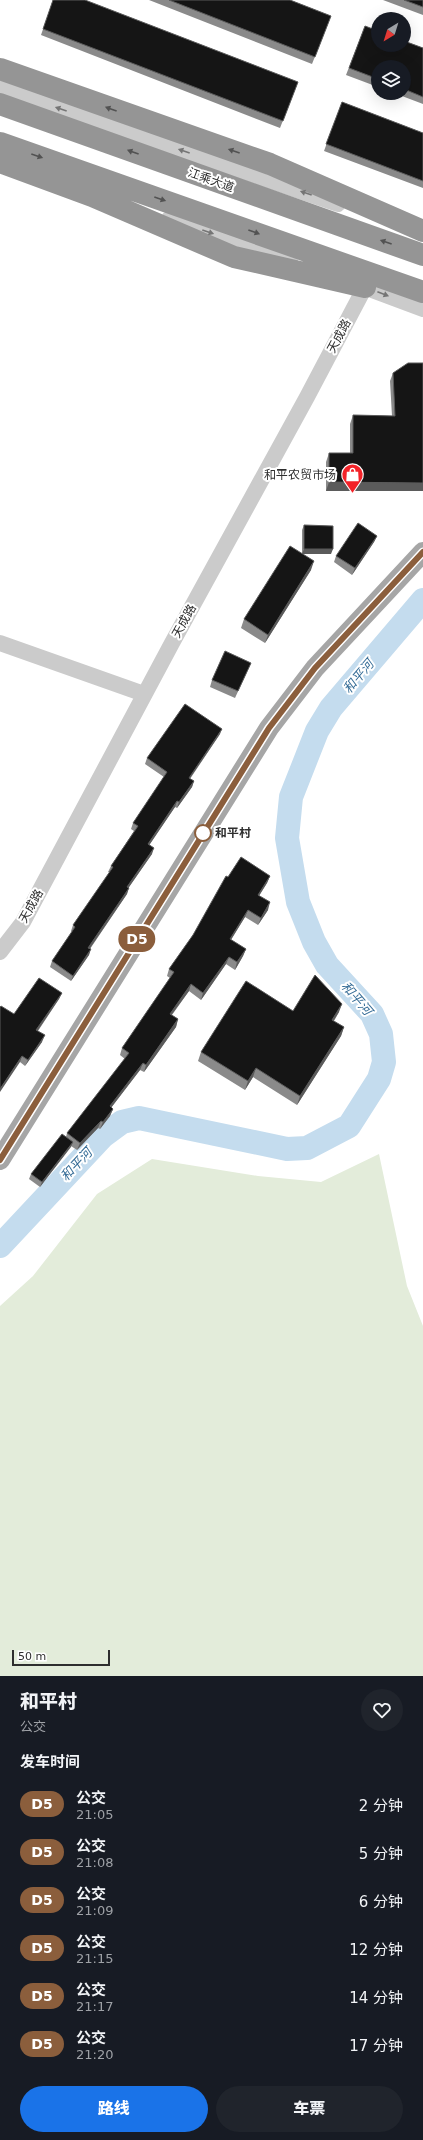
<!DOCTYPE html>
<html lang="zh">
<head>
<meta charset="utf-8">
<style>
  body { margin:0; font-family:"DejaVu Sans","Noto Sans SC",sans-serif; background:#20242c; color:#f1f3f6; height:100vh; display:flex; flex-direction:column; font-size:15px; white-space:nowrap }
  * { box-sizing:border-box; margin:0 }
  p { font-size:13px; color:#9ea1a6 }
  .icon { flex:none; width:22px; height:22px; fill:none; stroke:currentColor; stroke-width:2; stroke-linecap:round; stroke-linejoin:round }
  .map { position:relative; height:1676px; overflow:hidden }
  .side { display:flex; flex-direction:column; background:#171b24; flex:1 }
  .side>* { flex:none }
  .badge { padding:0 8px; border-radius:13px; font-size:14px; line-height:26px }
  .needle { width:26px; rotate:218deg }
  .fabs { position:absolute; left:371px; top:12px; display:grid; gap:8px }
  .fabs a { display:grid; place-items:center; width:40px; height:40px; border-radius:50%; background:#171b24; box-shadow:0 4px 16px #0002; font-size:20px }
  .scale { position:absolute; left:12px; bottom:10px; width:98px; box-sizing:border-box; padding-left:4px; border:2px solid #2e2e2e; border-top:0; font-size:11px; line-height:14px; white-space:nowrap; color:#2e2e2e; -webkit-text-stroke:3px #fff; paint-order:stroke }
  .map>.badge { position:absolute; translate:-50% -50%; box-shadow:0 0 0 2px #fff }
  h2 { padding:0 20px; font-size:15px; line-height:36px }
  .round { display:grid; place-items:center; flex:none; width:42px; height:42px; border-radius:21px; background:#20242c }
  .summary { display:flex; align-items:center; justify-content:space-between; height:68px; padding:0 20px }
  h1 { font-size:19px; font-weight:800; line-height:30px }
  .primary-button { display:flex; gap:8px; margin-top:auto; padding:8px 20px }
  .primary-button a { flex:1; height:46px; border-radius:24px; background:#1a73e8; color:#fff; font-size:16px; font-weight:800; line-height:46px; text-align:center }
  .primary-button a+a { background:#20242c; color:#f1f3f6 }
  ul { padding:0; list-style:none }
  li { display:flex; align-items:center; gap:12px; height:48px; padding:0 20px }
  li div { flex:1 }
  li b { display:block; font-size:15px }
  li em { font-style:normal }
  li .badge { min-width:44px; font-weight:700; text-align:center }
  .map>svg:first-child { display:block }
  .green { fill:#e3ecda }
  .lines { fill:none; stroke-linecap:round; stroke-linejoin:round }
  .river { stroke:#c4dcee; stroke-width:24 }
  .minor { stroke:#cbcbcb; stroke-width:16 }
  .major { stroke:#a6a6a6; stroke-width:20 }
  .highway { stroke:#959595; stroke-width:22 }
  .wall { fill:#8a8a8a }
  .shaded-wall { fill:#5b5b5b }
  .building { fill:#151515; stroke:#5b5b5b }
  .oneway { fill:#757575 }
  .oneway2 { fill:#525252 }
  .line-casing { stroke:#fff; stroke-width:9 }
  .line { stroke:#8b5e3c; stroke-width:6 }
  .stop-dot { fill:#fff; stroke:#8b5e3c; stroke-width:2 }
  .labels { text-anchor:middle; stroke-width:4; stroke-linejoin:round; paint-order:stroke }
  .street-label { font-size:12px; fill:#2e2e2e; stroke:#fff }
  .poi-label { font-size:12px; fill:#2e2e2e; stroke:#fff; text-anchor:end }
  .stop-label { font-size:12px; font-weight:bold; fill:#2e2e2e; stroke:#fff; text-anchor:start }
  .water-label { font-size:13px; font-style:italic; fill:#356c96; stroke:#fff }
</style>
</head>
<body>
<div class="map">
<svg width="423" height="1676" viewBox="0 0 423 1676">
  <rect width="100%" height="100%" fill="#fff"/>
  <!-- green -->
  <path class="green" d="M379 1154 407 1286 423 1326V1676H0V1306L33 1276 97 1194 152 1159 258 1176 321 1182Z"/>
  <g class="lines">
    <!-- river -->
    <path class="river" d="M0 1246 103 1136 122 1122 139 1118 287 1149 307 1148 349 1126 379 1079 384 1062 381 1034 372 1014 327 965 314 942 298 902 287 838 291 797 317 731 331 708 423 600"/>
    <!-- minor -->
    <path class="minor" d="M0 88 338 204
      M169 219 290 261
      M356 284 423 309
      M0 643 144 694
      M0 952 23 922 172 643 307 397 365 287"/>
    <!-- major -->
    <path class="major" d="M0 1160 269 728 315 668 423 552"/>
    <!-- highway -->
    <path class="highway" d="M0 69 270 164 423 231
      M0 104 423 255
      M0 143 423 292
      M0 162 92 196 234 257 365 287"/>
  </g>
  <!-- wall -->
  <path class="wall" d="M53 0 298 82 280 128 41 35Z
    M149 0H290L331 16 312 64Z
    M383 0H423V15Z
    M365 26 423 48V104L394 93H404V67H378V87L346 75Z
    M342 102 423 133V188L324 151Z
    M423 363V491H326V462L329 453H350V424L353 415 392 416 390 381 393 373Z
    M304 525 331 554H302L311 570 265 643 241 628 244 619 302 553V530Z
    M377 536 374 542 352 575 334 562 336 556Z
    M251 663 235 698 210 687 212 680Z
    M220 734 190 779 194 781 192 787 177 808 175 807 149 845 152 854 128 888 127 894 90 949 89 955 71 981 50 967 52 961 72 932 71 931 73 925 110 872H108L111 866 134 831 131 829 133 823 164 777 145 764 147 758Z
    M270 876 267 883 259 896 268 910 258 925 245 917 231 940 246 949 243 956 235 970 226 964 201 1000 189 991 172 1015 178 1019 176 1027 144 1072 140 1070 111 1108 113 1109 110 1116 100 1129 98 1128 77 1150 71 1146 40 1187 29 1179 31 1174 66 1137 67 1133 125 1059 120 1055 122 1048 170 978 167 976 169 969 193 935 228 877Z
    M62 993 59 999 38 1031 42 1042 25 1066 20 1062 14 1014Z
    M293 1011 339 1012 334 1021 344 1027 341 1036 297 1105 253 1077 245 1090 198 1061 201 1052Z"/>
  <!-- shaded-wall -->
  <path class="shaded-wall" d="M329 482 423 483V491H326Z
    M377 536 374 542 352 575 355 568Z
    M304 549H333L331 554H302Z
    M314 561 311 570 265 643 268 635Z
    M222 729 220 734 186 784 189 778Z
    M194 781 192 787 177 808 179 802Z
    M177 801 175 807 146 850 148 844Z
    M154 848 152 854 125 893 127 887Z
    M270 876 267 883 255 902 258 895Z
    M129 888 127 894 86 954 88 948Z
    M270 902 268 910 258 925 261 918Z
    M248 910 245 917 227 946 230 939Z
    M91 949 89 955 71 981 73 976Z
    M246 949 243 956 235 970 237 962Z
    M229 957 226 964 201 1000 203 993Z
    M191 984 189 991 167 1021 170 1014Z
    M62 993 59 999 34 1036 36 1030Z
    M342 1004 339 1012 329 1028 332 1020Z
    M178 1019 176 1027 144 1072 146 1065Z
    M344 1027 341 1036 297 1105 300 1096Z
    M45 1035 42 1042 25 1066 28 1060Z
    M22 1056 20 1062 0 1092V1089Z
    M143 1063 140 1070 107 1113 110 1106Z
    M256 1068 253 1077 245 1090 248 1081Z
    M113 1109 110 1116 100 1129 103 1122Z
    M101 1121 98 1128 77 1150 80 1143Z
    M73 1142 71 1147 40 1187 42 1182Z"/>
  <!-- building -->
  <path class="building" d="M53 0H85L298 82 283 121 43 29Z
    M169 0H290L331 16 315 57Z
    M404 0H423V7Z
    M365 26 378 31V45H404V41L423 48V97L404 89V67H378V79L349 68Z
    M342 102 423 133V181L326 144Z
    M408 363H423V483L329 482V453H353V415L395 416 393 373Z
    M358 523 377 536 355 568 336 556Z
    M304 525 333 526V549H304Z
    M290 546 314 561 268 635 244 619Z
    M225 651 251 663 238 691 212 680Z
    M185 704 222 729 189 778 194 781 179 802 177 801 148 844 154 848 127 887 129 888 88 948 91 949 73 976 52 961 75 927 73 925 113 867 111 866 138 826 133 823 167 772 147 758Z
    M241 857 270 876 258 895 270 902 261 918 248 910 230 939 246 949 237 962 229 957 203 993 191 984 170 1014 178 1019 146 1065 143 1063 110 1106 113 1109 103 1122 101 1121 80 1143 67 1133 129 1053 122 1048 174 972 169 969 193 935 226 876 228 877Z
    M315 975 342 1004 332 1020 344 1027 300 1096 256 1068 248 1081 201 1052 246 981 293 1011Z
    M39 978 62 993 36 1030 45 1035 28 1060 22 1056 0 1089V1007L1 1006 14 1014Z
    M62 1134 73 1142 42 1182 31 1174Z"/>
  <!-- one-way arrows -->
  <defs><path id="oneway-solid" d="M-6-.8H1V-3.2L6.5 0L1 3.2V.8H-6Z"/></defs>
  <g class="oneway">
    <use href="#oneway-solid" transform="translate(61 109) rotate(-161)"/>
    <use href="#oneway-solid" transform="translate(184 151) rotate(-161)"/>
    <use href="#oneway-solid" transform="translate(306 193) rotate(-161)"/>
    <use href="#oneway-solid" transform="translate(208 232) rotate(19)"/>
    <use href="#oneway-solid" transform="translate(383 294) rotate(21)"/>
  </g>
  <g class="oneway2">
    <use href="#oneway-solid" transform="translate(111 109) rotate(-160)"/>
    <use href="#oneway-solid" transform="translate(234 151) rotate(-161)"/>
    <use href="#oneway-solid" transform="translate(133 152) rotate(-160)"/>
    <use href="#oneway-solid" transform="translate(37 156) rotate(19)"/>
    <use href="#oneway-solid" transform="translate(160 199) rotate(19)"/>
    <use href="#oneway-solid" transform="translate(254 232) rotate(20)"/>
    <use href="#oneway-solid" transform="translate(386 242) rotate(-161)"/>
  </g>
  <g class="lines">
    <defs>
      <path id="line" d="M0 1160 269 728 315 668 423 552"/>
    </defs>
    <!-- line casing -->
    <use href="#line" class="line-casing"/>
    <!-- line -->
    <use href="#line" class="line"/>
  </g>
  <!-- icons -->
  <defs>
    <symbol id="shop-pin" viewBox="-11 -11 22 30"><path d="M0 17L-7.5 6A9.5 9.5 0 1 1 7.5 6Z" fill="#f32228" stroke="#fff"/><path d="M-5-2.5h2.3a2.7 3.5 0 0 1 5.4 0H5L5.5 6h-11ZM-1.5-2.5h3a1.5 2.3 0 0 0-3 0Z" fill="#fff"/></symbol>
  </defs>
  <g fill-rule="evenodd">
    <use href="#shop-pin" x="340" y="462" width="25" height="34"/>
  </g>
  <!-- markers -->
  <circle class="stop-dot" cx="203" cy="833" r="8"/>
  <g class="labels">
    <!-- street labels -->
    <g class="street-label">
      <text transform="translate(211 180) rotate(20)" y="4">江乘大道</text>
      <text transform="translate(339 336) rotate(-62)" y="4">天成路</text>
      <text transform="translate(184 621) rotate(-61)" y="4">天成路</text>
      <text transform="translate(31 906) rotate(-61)" y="4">天成路</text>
    </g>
    <!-- poi labels -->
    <g class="poi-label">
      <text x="336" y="479">和平农贸市场</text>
    </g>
    <!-- stop labels -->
    <g class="stop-label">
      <text x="215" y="837">和平村</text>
    </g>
    <!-- water labels -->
    <g class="water-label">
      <text transform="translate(358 676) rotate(-50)" y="5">和平河</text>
      <text transform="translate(357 998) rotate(49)" y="5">和平河</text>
      <text transform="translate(76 1164) rotate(-47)" y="5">和平河</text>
    </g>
  </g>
</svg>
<div class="fabs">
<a><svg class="needle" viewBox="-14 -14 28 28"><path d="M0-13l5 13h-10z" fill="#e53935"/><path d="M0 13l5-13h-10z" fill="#9ea1a6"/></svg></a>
<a><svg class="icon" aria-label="layers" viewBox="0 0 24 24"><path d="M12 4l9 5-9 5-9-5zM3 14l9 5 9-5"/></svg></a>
</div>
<div class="scale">50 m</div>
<b class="badge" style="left:137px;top:939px;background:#8b5e3c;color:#fff">D5</b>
</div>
<section class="side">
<div class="summary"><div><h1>和平村</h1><p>公交</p></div><a class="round"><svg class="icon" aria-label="heart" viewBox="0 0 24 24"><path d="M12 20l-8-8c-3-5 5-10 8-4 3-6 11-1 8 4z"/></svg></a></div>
<h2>发车时间</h2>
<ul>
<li><span class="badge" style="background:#8b5e3c;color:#fff">D5</span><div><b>公交</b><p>21:05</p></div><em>2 分钟</em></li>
<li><span class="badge" style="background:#8b5e3c;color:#fff">D5</span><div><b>公交</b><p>21:08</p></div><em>5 分钟</em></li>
<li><span class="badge" style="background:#8b5e3c;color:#fff">D5</span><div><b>公交</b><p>21:09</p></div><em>6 分钟</em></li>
<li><span class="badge" style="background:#8b5e3c;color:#fff">D5</span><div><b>公交</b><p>21:15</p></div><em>12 分钟</em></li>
<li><span class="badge" style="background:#8b5e3c;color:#fff">D5</span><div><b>公交</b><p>21:17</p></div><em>14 分钟</em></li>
<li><span class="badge" style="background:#8b5e3c;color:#fff">D5</span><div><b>公交</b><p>21:20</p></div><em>17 分钟</em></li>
</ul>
<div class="primary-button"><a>路线</a><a>车票</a></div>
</section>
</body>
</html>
